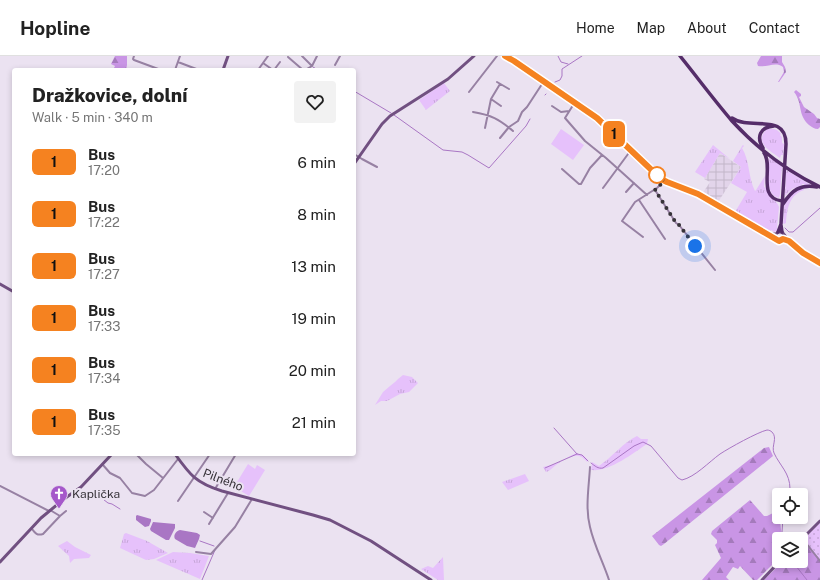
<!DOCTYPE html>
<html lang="en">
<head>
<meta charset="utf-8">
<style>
  body { margin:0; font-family:"Public Sans",sans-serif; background:#f2f2f2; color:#222; height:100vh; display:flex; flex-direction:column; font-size:15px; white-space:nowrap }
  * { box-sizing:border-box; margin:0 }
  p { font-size:13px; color:#767676 }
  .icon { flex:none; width:22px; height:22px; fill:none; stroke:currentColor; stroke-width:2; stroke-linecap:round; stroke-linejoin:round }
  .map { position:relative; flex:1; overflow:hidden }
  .sheet { position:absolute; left:12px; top:12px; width:344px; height:388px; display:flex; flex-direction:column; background:#fff; border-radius:4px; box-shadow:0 2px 6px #0003 }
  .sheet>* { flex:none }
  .badge { padding:0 8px; border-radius:6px; font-size:14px; line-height:26px }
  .tools { position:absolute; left:772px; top:432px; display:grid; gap:8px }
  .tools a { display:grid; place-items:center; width:36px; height:36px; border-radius:4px; background:#fff; box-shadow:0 2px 6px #0003; font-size:20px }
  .you { position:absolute; width:20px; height:20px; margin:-10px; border:3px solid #fff; border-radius:50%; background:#1a73e8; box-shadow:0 0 0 6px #1a73e833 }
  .map>.badge { position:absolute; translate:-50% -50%; box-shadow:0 0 0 2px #fff }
  .round { display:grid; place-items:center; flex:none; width:42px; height:42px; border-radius:4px; background:#f2f2f2 }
  .headline { display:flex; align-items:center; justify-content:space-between; height:68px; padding:0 20px }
  h1 { font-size:19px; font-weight:800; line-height:30px }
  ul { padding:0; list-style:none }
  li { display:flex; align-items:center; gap:12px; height:52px; padding:0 20px }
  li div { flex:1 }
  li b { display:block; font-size:15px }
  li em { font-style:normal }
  li .badge { min-width:44px; font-weight:700; text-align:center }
  header { display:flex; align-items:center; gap:24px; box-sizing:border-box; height:56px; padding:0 20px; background:#fff; border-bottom:1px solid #e0e0e0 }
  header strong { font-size:19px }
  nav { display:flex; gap:22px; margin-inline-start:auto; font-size:14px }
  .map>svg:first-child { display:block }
  .industrial { fill:url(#industrial-grid) }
  .grass { fill:url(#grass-tufts) }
  .forest { fill:url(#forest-firs) }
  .park { fill:url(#park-dots) }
  .pitch { fill:#e6c1fb }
  .water { fill:#a976c4 }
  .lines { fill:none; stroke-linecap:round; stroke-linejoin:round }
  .stream { stroke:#a976c4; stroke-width:1 }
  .street { stroke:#9781a3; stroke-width:2 }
  .secondary { stroke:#715081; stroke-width:3 }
  .primary { stroke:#552d69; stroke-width:3.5 }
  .line-casing { stroke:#fff; stroke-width:9 }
  .line { stroke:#f58220; stroke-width:6 }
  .walk { stroke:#373339; stroke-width:4; stroke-dasharray:0 7.2 }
  .stop-dot { fill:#fff; stroke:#f58220; stroke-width:2 }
  .labels { text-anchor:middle; stroke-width:4; stroke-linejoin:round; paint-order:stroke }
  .street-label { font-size:12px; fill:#373339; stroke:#ebe2f1 }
  .poi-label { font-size:12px; fill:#373339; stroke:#ebe2f1; text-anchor:start }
</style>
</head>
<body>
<header>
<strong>Hopline</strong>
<nav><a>Home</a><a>Map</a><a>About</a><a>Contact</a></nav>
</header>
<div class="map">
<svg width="820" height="524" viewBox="0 0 820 524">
  <defs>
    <pattern id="industrial-grid" width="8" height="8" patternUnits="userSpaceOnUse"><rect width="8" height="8" fill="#e2d4ea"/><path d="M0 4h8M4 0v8" fill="none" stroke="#c2b6c9"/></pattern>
    <pattern id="grass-tufts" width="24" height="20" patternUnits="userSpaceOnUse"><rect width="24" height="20" fill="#e6c1fb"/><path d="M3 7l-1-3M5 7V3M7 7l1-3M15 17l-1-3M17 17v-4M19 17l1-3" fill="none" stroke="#c6a6d8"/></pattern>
    <pattern id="forest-firs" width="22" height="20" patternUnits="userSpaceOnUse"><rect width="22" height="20" fill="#c995e5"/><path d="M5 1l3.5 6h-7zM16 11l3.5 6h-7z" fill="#a47abb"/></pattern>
    <pattern id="park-dots" width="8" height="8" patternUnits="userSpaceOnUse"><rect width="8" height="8" fill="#e6c1fb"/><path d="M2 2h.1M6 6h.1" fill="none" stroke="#c6a6d8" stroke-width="1.8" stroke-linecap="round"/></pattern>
  </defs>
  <rect width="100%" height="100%" fill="#ebe2f1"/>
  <!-- industrial -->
  <path class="industrial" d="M720 97 741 111 718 146 702 138 710 126 704 123Z"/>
  <!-- grass -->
  <path class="grass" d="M444 27 450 35 426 54 419 44Z
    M767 73C773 72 778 73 781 78L780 79 782 81V87L784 88 783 99H781L780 102C770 95 753 86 767 73Z
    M713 89 730 103 720 97 705 122 695 116Z
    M743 89 744 90 742 92C750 105 748 121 755 135L756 134 765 120 764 131 766 132C769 142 776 143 779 151L777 172V175L773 176 772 174 770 175 765 173 735 156 747 136 731 127 741 111 733 105 741 92 742 90Z
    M769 101 782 111 780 138 779 142C771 140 769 133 768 126L770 125 768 124Z
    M786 114 811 129H804V128H802V129L792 133 785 140Z
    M804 132V134C789 139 787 153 786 167L784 168 783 167C784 162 783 157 784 151 786 141 795 135 804 132Z
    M403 319 412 321 418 327 409 336 400 338 387 345H381L375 349 383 336 390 330 395 326 398 323Z
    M637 380 641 383H648L647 388C632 398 609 416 591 414V415L592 406 599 410C611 402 625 385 637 380Z
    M576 397 583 399 588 404 587 406C585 404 583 401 579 400 573 398 561 405 556 409 552 412 550 415 546 416L543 411 555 408Z
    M525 418 529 425 508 434 502 426Z
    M126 477 147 485 168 497 154 503 146 504 120 492 124 478Z
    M67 485 75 491 91 499 89 502 74 503 70 507 69 500 58 490Z
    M173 496 190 497 209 500 200 523 156 504Z
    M443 501 444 524H438L421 513 428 510 433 512Z"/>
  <!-- forest -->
  <path class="forest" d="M115 0H127V9L126 14H113L115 10 111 8Z
    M761 0H782V6L785 11 786 16 779 26H778L784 16 783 11C775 5 767 12 758 10L757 7Z
    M796 34 801 38V40L799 41 804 51 814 58 817 62 820 63V71L818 73C814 73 812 71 809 69 797 58 803 47 794 36Z
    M769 391 773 400 664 488 661 490 659 489 652 480 764 392Z
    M750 444 764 460H767L779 454 782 483H779V502L757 524H753L740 510 738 513 733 511 726 521 729 524H702L721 502 715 489 717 487V484L711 478 712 475Z
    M804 483 820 503V524H764L783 505H801V486Z"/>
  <!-- park -->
  <path class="park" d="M820 467V503L804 483Z"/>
  <!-- pitch -->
  <path class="pitch" d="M561 73 584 89 573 104 551 88Z
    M248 408 255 413 257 409 265 414 249 440 234 431Z"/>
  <!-- water -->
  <path class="water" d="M137 459 151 463V465L149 470 145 471 136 464V460Z
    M153 466 175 468V472L169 484H166L151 475 150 473Z
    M180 474 197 477 200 479 199 483 195 492 187 490 175 483C173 479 176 475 180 474Z"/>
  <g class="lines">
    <!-- stream -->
    <path class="stream" d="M558 0 561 6 568 8
      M313 11 318 14
      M555 26 560 24 562 20V13L582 0
      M354 35 391 57
      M545 39 546 38
      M394 59 443 94 462 96 468 99 489 112 526 70 530 63
      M785 172 789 176H793L820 152
      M554 372 577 398 582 399 588 405
      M591 407C595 410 598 413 603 412L634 390 643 386 651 390 678 422 682 424C695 421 709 406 720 398 729 392 758 376 767 374 769 374 771 375 772 376 778 382 771 390 774 397 780 410 790 417 790 433L784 438
      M545 412 577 398
      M99 440 108 447 112 448 120 453
      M783 461 782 476 784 483
      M200 485 214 490
      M792 505 807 524
      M202 524 215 494"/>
    <!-- street -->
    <path class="street" d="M134 0 133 3 134 4 161 14
      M302 0 312 10
      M288 1 303 14
      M178 6 199 14
      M263 7 273 14
      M335 9 340 0
      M175 14 180 0
      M258 14 268 0
      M274 14 280 6
      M305 14 312 10 317 0
      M497 26 509 33
      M469 36 497 0
      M491 43 501 50
      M575 46 565 62 585 85 606 102 647 139
      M552 50 561 56 569 55
      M473 56C491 59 499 63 513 75
      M485 72 491 43 500 28
      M500 82 509 71 518 65 522 56 527 51 544 25
      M354 98 362 103 377 111
      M562 113 579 128H581L590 112 602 99
      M603 132 631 94
      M655 134 676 167 679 169 715 214
      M626 136 634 127
      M639 144 665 183
      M643 181 622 165 635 146 657 132 664 125
      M136 398 146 408 163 422
      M103 409 110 417 120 422 132 437 145 440 154 434 178 403
      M590 411C589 430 585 452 590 471 594 489 603 506 609 524
      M0 430 49 455
      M215 433 236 398
      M178 445 210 398
      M50 454 60 460 66 455
      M204 456 213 462
      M209 468 228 437
      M32 473C35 477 37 480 43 478L60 460
      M802 482 820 505
      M196 496 211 498 235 471 252 443"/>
    <!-- secondary -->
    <path class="secondary" d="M506 0 518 7 597 62 661 123 667 126 698 138 779 185 783 183 789 185
      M223 14 228 0
      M354 108 382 68 390 60 448 23 474 0
      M771 178H776L778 176H782C794 192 803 197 820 207
      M0 228 14 236
      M175 398C190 419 196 427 222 435L313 459 330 464 371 485 431 524
      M801 484 820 465
      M0 506 41 462 64 443 81 431 112 398
      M762 524 780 505"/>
    <!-- primary -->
    <path class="primary" d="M680 0C697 21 714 44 732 65 757 92 787 115 820 131
      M732 62C750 75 786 56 786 88L781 168 778 176
      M763 92C756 81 760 71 774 70
      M764 97C774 110 756 142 782 145
      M783 148C792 134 800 128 817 131
      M781 169 782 176"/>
  </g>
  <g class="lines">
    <defs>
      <path id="line" d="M505 0 514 5 597 62 661 123 667 126 698 138 779 185 783 183 789 185 803 197 820 207"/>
    </defs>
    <!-- line casing -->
    <use href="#line" class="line-casing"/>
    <!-- line -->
    <use href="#line" class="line"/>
    <!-- walk -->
    <path class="walk" d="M657 119 664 125 655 134 676 167 679 169 695 190"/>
  </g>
  <!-- icons -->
  <defs>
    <symbol id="church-pin" viewBox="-11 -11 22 30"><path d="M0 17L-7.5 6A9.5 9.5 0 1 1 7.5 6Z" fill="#a558ca" stroke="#ebe2f1"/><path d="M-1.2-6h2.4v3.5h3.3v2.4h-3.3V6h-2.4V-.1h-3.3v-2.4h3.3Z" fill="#fff"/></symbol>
  </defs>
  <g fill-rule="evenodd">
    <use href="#church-pin" x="49" y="428" width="20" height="27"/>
  </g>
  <!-- markers -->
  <circle class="stop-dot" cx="657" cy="119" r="8"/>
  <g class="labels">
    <!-- street labels -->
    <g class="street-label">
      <text transform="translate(223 424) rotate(21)" y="4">Pilného</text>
    </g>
    <!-- poi labels -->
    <g class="poi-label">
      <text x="72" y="442">Kaplička</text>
    </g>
  </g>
</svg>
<div class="tools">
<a><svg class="icon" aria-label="locate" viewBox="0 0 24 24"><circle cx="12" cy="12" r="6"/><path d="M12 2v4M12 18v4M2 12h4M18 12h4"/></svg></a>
<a><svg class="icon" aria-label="layers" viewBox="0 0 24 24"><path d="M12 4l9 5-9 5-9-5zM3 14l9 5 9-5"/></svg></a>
</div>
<div class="you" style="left:695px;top:190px"></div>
<b class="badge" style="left:614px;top:78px;background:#f58220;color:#111">1</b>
<section class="sheet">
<div class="headline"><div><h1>Dražkovice, dolní</h1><p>Walk · 5 min · 340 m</p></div><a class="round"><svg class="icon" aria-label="heart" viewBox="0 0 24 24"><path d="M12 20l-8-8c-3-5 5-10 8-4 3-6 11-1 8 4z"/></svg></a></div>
<ul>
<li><span class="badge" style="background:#f58220;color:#111">1</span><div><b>Bus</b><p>17:20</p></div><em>6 min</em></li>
<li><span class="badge" style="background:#f58220;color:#111">1</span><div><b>Bus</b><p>17:22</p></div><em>8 min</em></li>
<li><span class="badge" style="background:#f58220;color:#111">1</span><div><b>Bus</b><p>17:27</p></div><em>13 min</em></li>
<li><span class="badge" style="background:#f58220;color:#111">1</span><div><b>Bus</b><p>17:33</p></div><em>19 min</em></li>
<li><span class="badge" style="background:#f58220;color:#111">1</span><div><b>Bus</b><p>17:34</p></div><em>20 min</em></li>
<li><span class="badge" style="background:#f58220;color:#111">1</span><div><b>Bus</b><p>17:35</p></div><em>21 min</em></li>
</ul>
</section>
</div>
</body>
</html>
